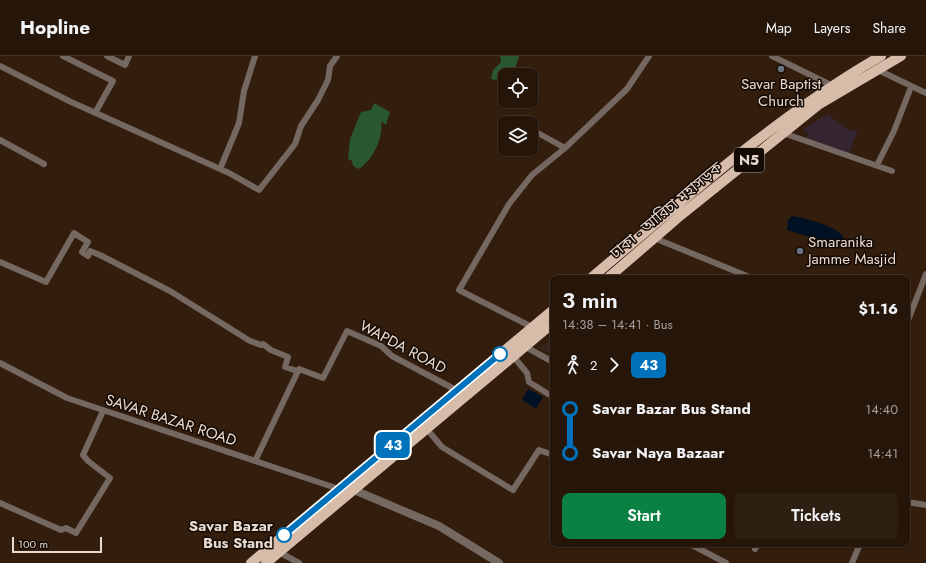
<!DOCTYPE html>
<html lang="en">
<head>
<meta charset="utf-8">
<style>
  body { margin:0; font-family:Jost,"Noto Sans Bengali",sans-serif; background:#2e1f13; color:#f1f3f6; height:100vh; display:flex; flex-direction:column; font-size:15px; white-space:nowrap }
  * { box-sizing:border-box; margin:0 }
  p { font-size:13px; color:#a49f9c }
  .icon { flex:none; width:22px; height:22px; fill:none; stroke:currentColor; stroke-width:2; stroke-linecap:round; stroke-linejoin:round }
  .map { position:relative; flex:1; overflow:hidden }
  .panel { position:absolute; left:550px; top:219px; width:360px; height:272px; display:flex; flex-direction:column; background:#26160a; border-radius:8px; box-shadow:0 1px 3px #0004,0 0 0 1px #42352b }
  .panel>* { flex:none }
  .badge { padding:0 8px; border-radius:6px; font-size:14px; line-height:26px }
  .controls { position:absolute; left:498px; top:12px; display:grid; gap:8px }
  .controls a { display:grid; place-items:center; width:40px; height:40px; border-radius:8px; background:#26160a; box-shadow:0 1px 3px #0004,0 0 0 1px #42352b; font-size:20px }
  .scale { position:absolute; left:12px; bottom:10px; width:90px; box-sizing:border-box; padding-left:4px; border:2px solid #e8dacf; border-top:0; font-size:11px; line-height:14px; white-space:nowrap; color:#e8dacf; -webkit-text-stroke:3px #140a04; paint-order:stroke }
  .map>.badge { position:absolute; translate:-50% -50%; box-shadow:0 0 0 2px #fff }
  .legs { display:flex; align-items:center; gap:6px; height:44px; padding:0 12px; font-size:13px }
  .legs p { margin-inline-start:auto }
  .head { display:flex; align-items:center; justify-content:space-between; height:68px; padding:0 12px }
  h1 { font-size:22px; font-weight:600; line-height:30px }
  .action { display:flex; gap:8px; margin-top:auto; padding:8px 12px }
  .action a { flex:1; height:46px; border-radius:8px; background:#0b8043; color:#fff; font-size:16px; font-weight:600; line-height:46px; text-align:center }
  .action a+a { background:#2e1f13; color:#f1f3f6 }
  ul { padding:0 12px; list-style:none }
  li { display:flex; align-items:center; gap:14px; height:44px; font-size:15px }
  li i { display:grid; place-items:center; width:6px; height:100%; margin:0 5px; background:currentColor }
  li i::after { content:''; width:10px; height:10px; margin:-5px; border:3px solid; border-radius:50%; background:#26160a }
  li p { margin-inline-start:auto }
  li:first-child i { background:linear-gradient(#0000 50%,currentColor 0) }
  li:last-child i { background:linear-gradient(currentColor 50%,#0000 0) }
  header { display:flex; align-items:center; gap:24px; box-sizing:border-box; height:56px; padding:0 20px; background:#26160a; border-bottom:1px solid #42352b }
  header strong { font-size:19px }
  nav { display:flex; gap:22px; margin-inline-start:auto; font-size:14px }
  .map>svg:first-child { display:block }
  .commercial { fill:#37261d }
  .industrial { fill:#342530 }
  .green { fill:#29572f }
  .water { fill:#001125 }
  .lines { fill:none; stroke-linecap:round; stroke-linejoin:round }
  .minor { stroke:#756861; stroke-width:6 }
  .tertiary { stroke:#756861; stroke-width:8 }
  .trunk { stroke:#d8bcaa; stroke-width:10 }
  .line-1-casing { stroke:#fff; stroke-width:9 }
  .line-1 { stroke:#0072bc; stroke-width:6 }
  .worship-dot { fill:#6b7280; stroke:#140a04; stroke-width:1.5 }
  .stop-1-dot { fill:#fff; stroke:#0072bc; stroke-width:2 }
  .labels { text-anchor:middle; stroke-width:3; stroke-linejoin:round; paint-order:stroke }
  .shield { fill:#140a04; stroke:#a89c92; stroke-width:1 }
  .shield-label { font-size:14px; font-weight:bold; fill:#e8dacf }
  .poi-label { font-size:15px; fill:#e8dacf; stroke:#140a04 }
  .street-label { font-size:15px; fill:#e8dacf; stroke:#140a04 }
  .stop-label { font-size:15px; font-weight:bold; fill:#e8dacf; stroke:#140a04; text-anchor:end }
</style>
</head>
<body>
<header>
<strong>Hopline</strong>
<nav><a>Map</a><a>Layers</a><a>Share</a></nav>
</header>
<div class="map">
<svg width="926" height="507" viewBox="0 0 926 507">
  <rect width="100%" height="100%" fill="#331d0d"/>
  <!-- commercial -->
  <path class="commercial" d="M553 281V298L540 293Z"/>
  <!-- industrial -->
  <path class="industrial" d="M827 58 848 73 855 75 858 74 849 98 805 83 808 77 802 74Z"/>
  <!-- green -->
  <path class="green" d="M500 0H519L513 19H505V26L491 23 493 14 501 6Z
    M374 47 390 56 386 69 381 65C384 81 373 104 359 113L353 110 352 105 348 103 350 83 361 56 371 54Z"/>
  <!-- water -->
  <path class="water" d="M792 160C805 162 849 172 845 189H835L787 174 788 164Z
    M528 333 543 341 536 353 522 344Z"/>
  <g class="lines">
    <!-- minor -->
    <path class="minor" d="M63 0 113 25 95 57
      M107 0 125 9 129 0
      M772 0 833 30
      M0 10 69 45 229 117 259 134 295 88 301 70 318 44 328 24 330 10 337 0
      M878 14 926 37
      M538 77 565 92
      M783 77 892 115
      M0 84 44 108
      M877 109 894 75 911 31
      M220 113 239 67 244 35 255 0
      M654 182 752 222
      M0 206 46 226 74 177 88 186 82 196 88 200 90 195 100 199 170 235 250 285 261 289 263 288 271 294 288 301 285 311 297 315
      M907 267 926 218
      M532 271 459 234 509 148 532 119 565 92 627 33 649 0
      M524 290 553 306
      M513 300 527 317 529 326 553 341
      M0 307 67 342 339 433
      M426 372 442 391 513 434 539 394 553 399
      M255 405 299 313 323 322 347 275 381 290 392 300 458 335
      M907 446 926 449
      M0 447 61 474 66 472 76 477 110 422 88 405 83 399 103 355
      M690 488 726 507
      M755 493 758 488
      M279 496 299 507
      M852 507 860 488"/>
    <!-- tertiary -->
    <path class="tertiary" d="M354 434 439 470 499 507"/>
    <!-- trunk -->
    <path class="trunk" d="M591 222C684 144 775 61 881 0
      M608 222 681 159 818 49 901 0
      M251 507 553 254
      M266 507 553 267"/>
  </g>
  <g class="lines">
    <defs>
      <path id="line-1" d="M284 479 500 298"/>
    </defs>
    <!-- line-1 casing -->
    <use href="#line-1" class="line-1-casing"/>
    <!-- line-1 -->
    <use href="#line-1" class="line-1"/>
  </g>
  <!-- markers -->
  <g class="worship-dot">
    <circle cx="781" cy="13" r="4"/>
    <circle cx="800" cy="195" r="4"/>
  </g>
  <g class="stop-1-dot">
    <circle cx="500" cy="298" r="7"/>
    <circle cx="284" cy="479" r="7"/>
  </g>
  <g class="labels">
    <!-- shield labels -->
    <rect class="shield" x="734" y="92" width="30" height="24" rx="3"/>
    <g class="shield-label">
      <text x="749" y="109">N5</text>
    </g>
    <!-- poi labels -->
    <g class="poi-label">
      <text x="781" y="33">Savar Baptist<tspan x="781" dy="17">Church</tspan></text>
      <text x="808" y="191" text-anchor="start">Smaranika<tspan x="808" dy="17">Jamme Masjid</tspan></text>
    </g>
    <!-- street labels -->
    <g class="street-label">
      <text transform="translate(666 154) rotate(-40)" y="5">ঢাকা - আরিচা মহাসড়ক</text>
      <text transform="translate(403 291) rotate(28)" y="5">WAPDA ROAD</text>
      <text transform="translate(171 364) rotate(18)" y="5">SAVAR BAZAR ROAD</text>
    </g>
    <!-- stop labels -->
    <g class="stop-label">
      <text x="273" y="475">Savar Bazar<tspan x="273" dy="17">Bus Stand</tspan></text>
    </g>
  </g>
</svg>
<div class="controls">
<a><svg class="icon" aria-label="locate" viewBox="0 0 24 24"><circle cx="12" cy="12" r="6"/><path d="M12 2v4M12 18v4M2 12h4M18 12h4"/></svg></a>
<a><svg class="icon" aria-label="layers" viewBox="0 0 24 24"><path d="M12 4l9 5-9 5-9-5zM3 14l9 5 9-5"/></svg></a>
</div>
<div class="scale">100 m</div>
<b class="badge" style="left:393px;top:389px;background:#0072bc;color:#fff">43</b>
<section class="panel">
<div class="head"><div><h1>3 min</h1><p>14:38 – 14:41 · Bus</p></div><b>$1.16</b></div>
<div class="legs"><svg class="icon" aria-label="walk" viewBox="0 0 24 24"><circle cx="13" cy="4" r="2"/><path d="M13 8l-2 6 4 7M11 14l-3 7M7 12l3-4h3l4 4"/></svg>2<svg class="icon" aria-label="forward" viewBox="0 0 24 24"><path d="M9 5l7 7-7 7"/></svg><b class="badge" style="background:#0072bc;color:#fff">43</b></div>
<ul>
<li><i style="color:#0072bc"></i><b>Savar Bazar Bus Stand</b><p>14:40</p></li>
<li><i style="color:#0072bc"></i><b>Savar Naya Bazaar</b><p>14:41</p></li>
</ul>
<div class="action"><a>Start</a><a>Tickets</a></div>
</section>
</div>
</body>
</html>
